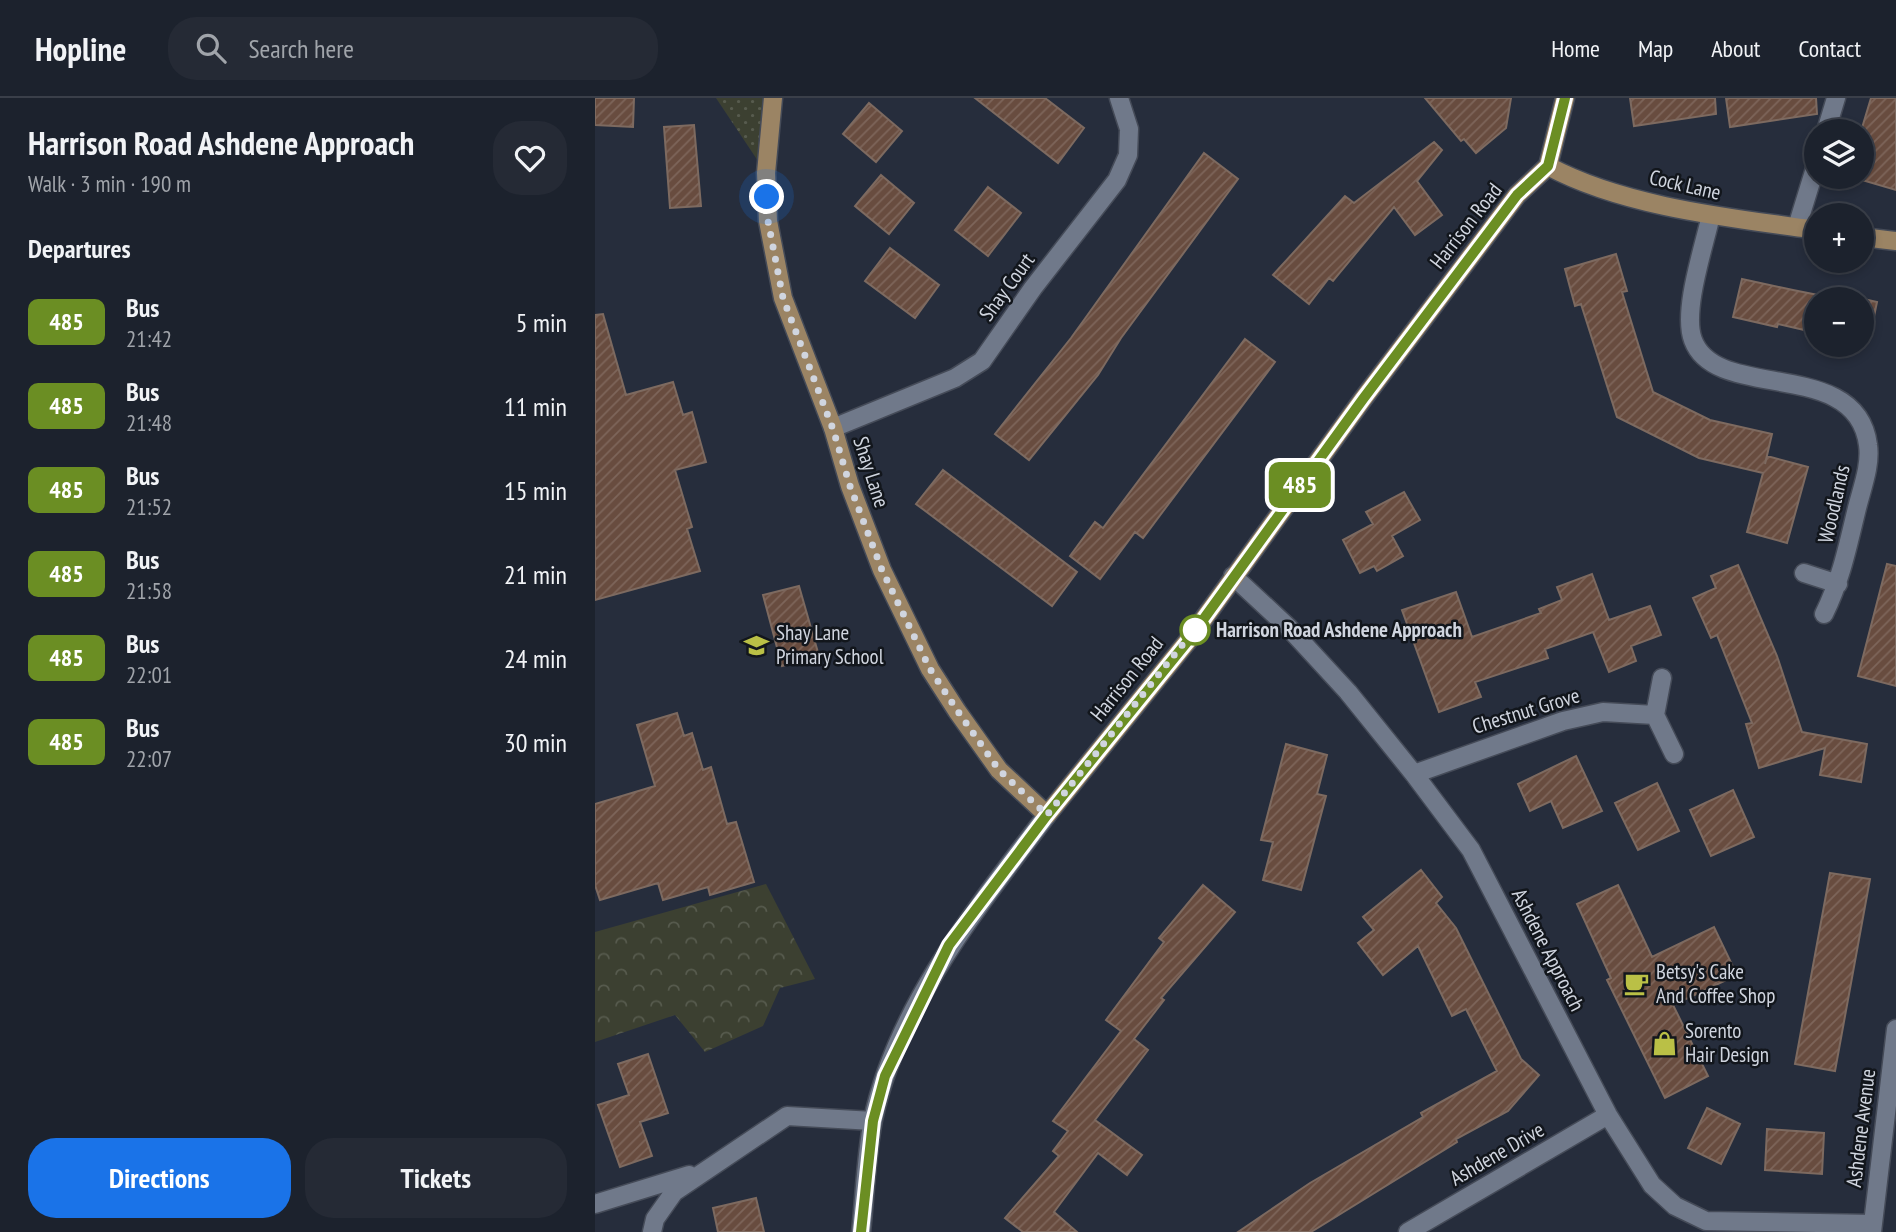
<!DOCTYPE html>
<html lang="en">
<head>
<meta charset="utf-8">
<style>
  body { margin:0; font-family:"PT Sans Narrow",sans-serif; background:#252a35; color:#f1f3f6; height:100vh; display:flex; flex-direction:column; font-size:26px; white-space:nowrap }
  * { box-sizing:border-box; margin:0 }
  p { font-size:23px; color:#a0a4aa }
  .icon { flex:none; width:38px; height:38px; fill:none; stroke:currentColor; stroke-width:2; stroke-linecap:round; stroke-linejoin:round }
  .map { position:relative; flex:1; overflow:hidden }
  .panel { display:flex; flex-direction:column; background:#1c222d; width:595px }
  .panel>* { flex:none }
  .badge { padding:0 14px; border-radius:10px; font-size:24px; line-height:46px }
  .tools { position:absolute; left:1209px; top:21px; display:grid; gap:14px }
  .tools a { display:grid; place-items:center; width:70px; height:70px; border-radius:50%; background:#1c222d; box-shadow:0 4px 10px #0003,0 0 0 2px #3a3f49; font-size:35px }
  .you { position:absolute; width:35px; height:35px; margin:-18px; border:5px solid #fff; border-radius:50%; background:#1a73e8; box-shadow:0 0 0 10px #1a73e833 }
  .map>.badge { position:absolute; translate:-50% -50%; box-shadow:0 0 0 4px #fff }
  h2 { padding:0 28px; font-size:26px; line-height:63px }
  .round { display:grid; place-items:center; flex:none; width:74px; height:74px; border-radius:28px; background:#252a35 }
  .summary { display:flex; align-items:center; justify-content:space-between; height:119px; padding:0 28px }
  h1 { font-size:33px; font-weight:700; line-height:52px }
  .cta { display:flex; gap:14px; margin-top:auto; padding:14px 28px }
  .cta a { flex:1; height:80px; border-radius:28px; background:#1a73e8; color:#fff; font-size:28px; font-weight:700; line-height:80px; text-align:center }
  .cta a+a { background:#252a35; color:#f1f3f6 }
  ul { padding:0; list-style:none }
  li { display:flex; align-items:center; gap:21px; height:84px; padding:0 28px }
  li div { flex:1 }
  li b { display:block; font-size:26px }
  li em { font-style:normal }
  li .badge { min-width:77px; font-weight:700; text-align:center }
  header { display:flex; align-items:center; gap:42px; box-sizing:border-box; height:98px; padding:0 35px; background:#1c222d; border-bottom:2px solid #3a3f49 }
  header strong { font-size:33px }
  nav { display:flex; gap:38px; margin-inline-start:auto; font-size:24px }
  .search { width:490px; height:63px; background:#252a35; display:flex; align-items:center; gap:18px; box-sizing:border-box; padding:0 24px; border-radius:28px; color:#a0a4aa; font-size:26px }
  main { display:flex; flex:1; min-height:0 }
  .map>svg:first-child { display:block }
  .grass { fill:url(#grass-dots) }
  .park { fill:url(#park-crowns) }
  .building { fill:url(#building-hatch); stroke:#7d6a60; stroke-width:2 }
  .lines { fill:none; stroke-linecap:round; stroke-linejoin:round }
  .minor-casing { stroke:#454b58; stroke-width:21 }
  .major-casing { stroke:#454b58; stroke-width:21 }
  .minor { stroke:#70798a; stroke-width:18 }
  .major { stroke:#9b8464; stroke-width:18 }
  .line-casing { stroke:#fff; stroke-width:16 }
  .line { stroke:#6b8e23; stroke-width:10 }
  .walk { stroke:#d0d5df; stroke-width:7; stroke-dasharray:0 12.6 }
  .stop-dot { fill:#fff; stroke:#6b8e23; stroke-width:3.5 }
  .labels { text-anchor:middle; stroke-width:5; stroke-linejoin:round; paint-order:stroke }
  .street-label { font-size:21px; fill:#d0d5df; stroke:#12161c }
  .stop-label { font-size:21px; font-weight:bold; fill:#d0d5df; stroke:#12161c; text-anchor:start }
  .poi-label { font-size:21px; fill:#d0d5df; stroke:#12161c; text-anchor:start }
</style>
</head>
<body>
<header>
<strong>Hopline</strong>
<div class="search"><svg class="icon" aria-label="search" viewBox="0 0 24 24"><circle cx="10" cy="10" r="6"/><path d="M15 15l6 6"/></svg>Search here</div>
<nav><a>Home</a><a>Map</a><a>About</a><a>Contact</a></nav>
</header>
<main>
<section class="panel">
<div class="summary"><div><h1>Harrison Road Ashdene Approach</h1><p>Walk · 3 min · 190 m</p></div><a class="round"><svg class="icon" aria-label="heart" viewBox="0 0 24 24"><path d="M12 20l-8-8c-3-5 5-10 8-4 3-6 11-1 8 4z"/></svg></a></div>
<h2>Departures</h2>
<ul>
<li><span class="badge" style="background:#6b8e23;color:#fff">485</span><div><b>Bus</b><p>21:42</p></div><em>5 min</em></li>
<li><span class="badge" style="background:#6b8e23;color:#fff">485</span><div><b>Bus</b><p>21:48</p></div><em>11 min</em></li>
<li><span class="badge" style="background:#6b8e23;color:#fff">485</span><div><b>Bus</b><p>21:52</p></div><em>15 min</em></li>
<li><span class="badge" style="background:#6b8e23;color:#fff">485</span><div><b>Bus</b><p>21:58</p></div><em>21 min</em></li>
<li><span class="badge" style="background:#6b8e23;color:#fff">485</span><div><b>Bus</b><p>22:01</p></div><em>24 min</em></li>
<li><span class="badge" style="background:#6b8e23;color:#fff">485</span><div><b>Bus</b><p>22:07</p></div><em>30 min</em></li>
</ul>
<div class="cta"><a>Directions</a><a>Tickets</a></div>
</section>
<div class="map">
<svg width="1301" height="1134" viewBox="0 0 1301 1134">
  <defs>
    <pattern id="grass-dots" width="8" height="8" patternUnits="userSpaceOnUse" patternTransform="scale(1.75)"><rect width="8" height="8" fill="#3c4031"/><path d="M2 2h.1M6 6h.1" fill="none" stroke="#575b4e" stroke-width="1.8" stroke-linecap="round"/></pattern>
    <pattern id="park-crowns" width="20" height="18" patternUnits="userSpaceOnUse" patternTransform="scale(1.75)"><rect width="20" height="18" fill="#3c4031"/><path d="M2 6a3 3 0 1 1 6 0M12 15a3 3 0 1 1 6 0" fill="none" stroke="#575b4e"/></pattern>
    <pattern id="building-hatch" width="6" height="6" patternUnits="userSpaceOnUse" patternTransform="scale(1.75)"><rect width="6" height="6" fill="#684c3f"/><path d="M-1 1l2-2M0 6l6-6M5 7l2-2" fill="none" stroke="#7d655a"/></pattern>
  </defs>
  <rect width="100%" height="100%" fill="#262d3c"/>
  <!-- grass -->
  <path class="grass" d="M121 0H178L171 75Z"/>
  <!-- park -->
  <path class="park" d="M171 786 220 881 185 890 168 928 110 954 80 917 0 944V834Z"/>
  <!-- building -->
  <path class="building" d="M0 0H39L38 29 0 27Z
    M380 0H450L489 30 463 65Z
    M830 0H916L911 30 881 55 869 41 866 43Z
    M1035 0H1120L1121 16 1039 28Z
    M1131 0H1221L1222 16 1135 29Z
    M1276 0H1301V92L1267 82V30Z
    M274 5 307 33 281 64 248 36Z
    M99 27 106 108 75 110 69 29Z
    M839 44 847 52 822 83 847 117 820 137 799 109 738 183 734 180 714 206 678 177 750 98 759 105Z
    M609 55 643 81 526 240 503 277 434 362 400 336 476 240Z
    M286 77 319 105 294 136 260 108Z
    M393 89 426 115 393 158 360 132Z
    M295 150 344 187 320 220 270 183Z
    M1021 156 1032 193 1027 194 1058 294 1115 322 1177 336 1170 366 1172 358 1213 369 1192 445 1152 434 1168 375 1104 360 1022 319 986 206 980 208 970 171Z
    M1147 181 1198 192 1243 201H1222V235L1183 226 1182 229 1138 219Z
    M1251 197 1282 204 1274 243 1267 241V201H1250Z
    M8 216 31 297 78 284 88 317 97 314 111 364 80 372 97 429 92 431 105 473 0 502V217Z
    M650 241 680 264 548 440 540 434 505 481 475 458 500 424 508 430Z
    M348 372 482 474 457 508 321 406Z
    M809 394 825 422 797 438 808 458 782 473 779 468 765 475 748 442 778 426 771 414Z
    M1292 466 1301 468V588L1263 578Z
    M1143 467 1182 558 1207 634 1272 646 1266 684 1225 677 1230 650 1164 670 1151 626 1157 625 1122 537 1116 540 1098 500 1121 490 1116 478Z
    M997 476 1014 522 1055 508 1066 537 1036 548 1041 563 1014 574 998 534 950 551 953 560 880 584 886 599 844 614 807 512 861 494 877 539 946 515 944 511 967 502 962 489Z
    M204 488 224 558 187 568 168 497Z
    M82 615 89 638 97 635 108 672 116 669 132 726 141 724 159 784 115 797 113 789 68 802 63 785 5 802 0 787V706L60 688 42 627Z
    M691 646 732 657 722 696 731 698 706 792 668 782 678 744 666 742Z
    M981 658 1007 713 968 730 956 703 935 713 923 686Z
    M1062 685 1084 733 1043 752 1020 705Z
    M1138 692 1159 739 1116 758 1095 712Z
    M826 772 847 799 841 805 861 830 926 961 944 977 913 1013 861 1041 862 1044 716 1134H643L715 1085 828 1019 826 1015 902 973 871 911 857 918 823 848 788 877 763 845 779 832 768 819Z
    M1235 775 1275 781 1240 973 1200 966Z
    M608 787 640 814 566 900 569 902 539 941 553 952 500 1022 547 1057 532 1077 503 1055 459 1114 482 1134H428L410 1120 464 1058 458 1053 473 1033 458 1023 526 933 511 922 569 844 564 840Z
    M1023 787 1057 859 1119 829 1142 877 1078 907 1113 978 1070 1000 1012 882 1016 880 982 806Z
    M53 956 73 1015 45 1024 57 1058 25 1069 3 1007 34 997 23 966Z
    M1112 1010 1145 1026 1126 1066 1093 1050Z
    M1172 1031 1229 1035 1227 1076 1170 1072Z
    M161 1100 169 1134H123L118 1110Z"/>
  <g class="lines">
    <defs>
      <path id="minor" d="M1231 33 1241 0
        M1116 117C1109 149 1087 213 1098 242 1121 305 1262 258 1273 347 1276 367 1267 390 1262 410 1253 447 1246 482 1229 516
        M1202 129 1222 64
        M238 330 360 280 387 263 438 190 522 82 533 57 534 31 524 0
        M1209 475 1243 486
        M638 478 694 530 753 594 819 676 876 752 1013 1017 1057 1087 1080 1108 1111 1123 1278 1126
        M1060 617 1067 580
        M819 676 968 623 1008 614 1060 617 1079 656
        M0 1106 94 1077
        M57 1134 60 1121 79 1094 192 1018 278 1023
        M266 1134C270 1097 271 1058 278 1022 301 909 384 807 452 717
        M813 1134 1013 1017
        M1277 1134 1301 931"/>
      <path id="major" d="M178 0 171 75 173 123 188 200 238 330 255 388 287 472 335 571 362 613 404 672 452 717 592 544 768 301 922 97 953 68
        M953 68C1029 109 1136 120 1222 132
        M953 68 970 0
        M1267 139 1301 143"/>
    </defs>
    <!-- minor casing -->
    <use href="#minor" class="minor-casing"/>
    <!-- major casing -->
    <use href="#major" class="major-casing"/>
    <!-- minor -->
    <use href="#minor" class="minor"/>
    <!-- major -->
    <use href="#major" class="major"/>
  </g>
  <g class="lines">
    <defs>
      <path id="line" d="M266 1134 278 1023 290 978 354 847 452 717 592 544 768 301 922 97 953 68 970 0"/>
    </defs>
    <!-- line casing -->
    <use href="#line" class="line-casing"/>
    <!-- line -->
    <use href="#line" class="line"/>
    <!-- walk -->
    <path class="walk" d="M172 99 173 123 188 200 238 331 255 388 287 472 335 571 362 612 404 672 452 717 607 522 600 532"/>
  </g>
  <!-- icons -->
  <defs>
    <symbol id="school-bare" viewBox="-9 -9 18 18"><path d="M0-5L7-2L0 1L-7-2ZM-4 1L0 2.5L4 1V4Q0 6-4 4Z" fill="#bac046" stroke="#12161c" stroke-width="2.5" paint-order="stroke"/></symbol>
    <symbol id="cafe-bare" viewBox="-9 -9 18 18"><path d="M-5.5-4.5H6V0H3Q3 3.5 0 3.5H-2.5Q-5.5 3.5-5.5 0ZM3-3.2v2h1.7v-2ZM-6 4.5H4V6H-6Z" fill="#bac046" stroke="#12161c" stroke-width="2.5" paint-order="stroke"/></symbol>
    <symbol id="shop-bare" viewBox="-9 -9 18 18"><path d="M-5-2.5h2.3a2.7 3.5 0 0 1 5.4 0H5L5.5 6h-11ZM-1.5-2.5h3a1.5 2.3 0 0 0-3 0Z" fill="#bac046" stroke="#12161c" stroke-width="2.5" paint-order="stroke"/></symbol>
  </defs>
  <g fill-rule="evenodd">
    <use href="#school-bare" x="144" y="530" width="35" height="35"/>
    <use href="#cafe-bare" x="1024" y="868" width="35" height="35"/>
    <use href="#shop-bare" x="1052" y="928" width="35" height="35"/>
  </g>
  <!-- markers -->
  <circle class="stop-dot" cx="600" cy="532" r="14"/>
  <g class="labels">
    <!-- street labels -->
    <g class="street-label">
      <text transform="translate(1090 87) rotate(13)" y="7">Cock Lane</text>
      <text transform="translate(871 128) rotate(-52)" y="7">Harrison Road</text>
      <text transform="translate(412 189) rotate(-54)" y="7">Shay Court</text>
      <text transform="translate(276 374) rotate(72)" y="7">Shay Lane</text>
      <text transform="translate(1239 406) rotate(-77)" y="7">Woodlands</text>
      <text transform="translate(532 581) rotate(-51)" y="7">Harrison Road</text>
      <text transform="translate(931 613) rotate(-17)" y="7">Chestnut Grove</text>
      <text transform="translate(953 852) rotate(63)" y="7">Ashdene Approach</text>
      <text transform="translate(1266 1030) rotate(-83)" y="7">Ashdene Avenue</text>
      <text transform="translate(902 1056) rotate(-30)" y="7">Ashdene Drive</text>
    </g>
    <!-- stop labels -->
    <g class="stop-label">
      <text x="621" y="539">Harrison Road Ashdene Approach</text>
    </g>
    <!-- poi labels -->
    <g class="poi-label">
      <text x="181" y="542">Shay Lane<tspan x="181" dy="24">Primary School</tspan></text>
      <text x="1061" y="881">Betsy's Cake<tspan x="1061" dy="24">And Coffee Shop</tspan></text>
      <text x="1090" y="940">Sorento<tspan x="1090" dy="24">Hair Design</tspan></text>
    </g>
  </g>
</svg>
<div class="tools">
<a><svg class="icon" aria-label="layers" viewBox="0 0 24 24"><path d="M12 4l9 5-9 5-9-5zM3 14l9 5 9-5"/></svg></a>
<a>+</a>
<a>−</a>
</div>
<div class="you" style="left:172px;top:99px"></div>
<b class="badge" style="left:705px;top:387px;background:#6b8e23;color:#fff">485</b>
</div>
</main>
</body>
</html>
